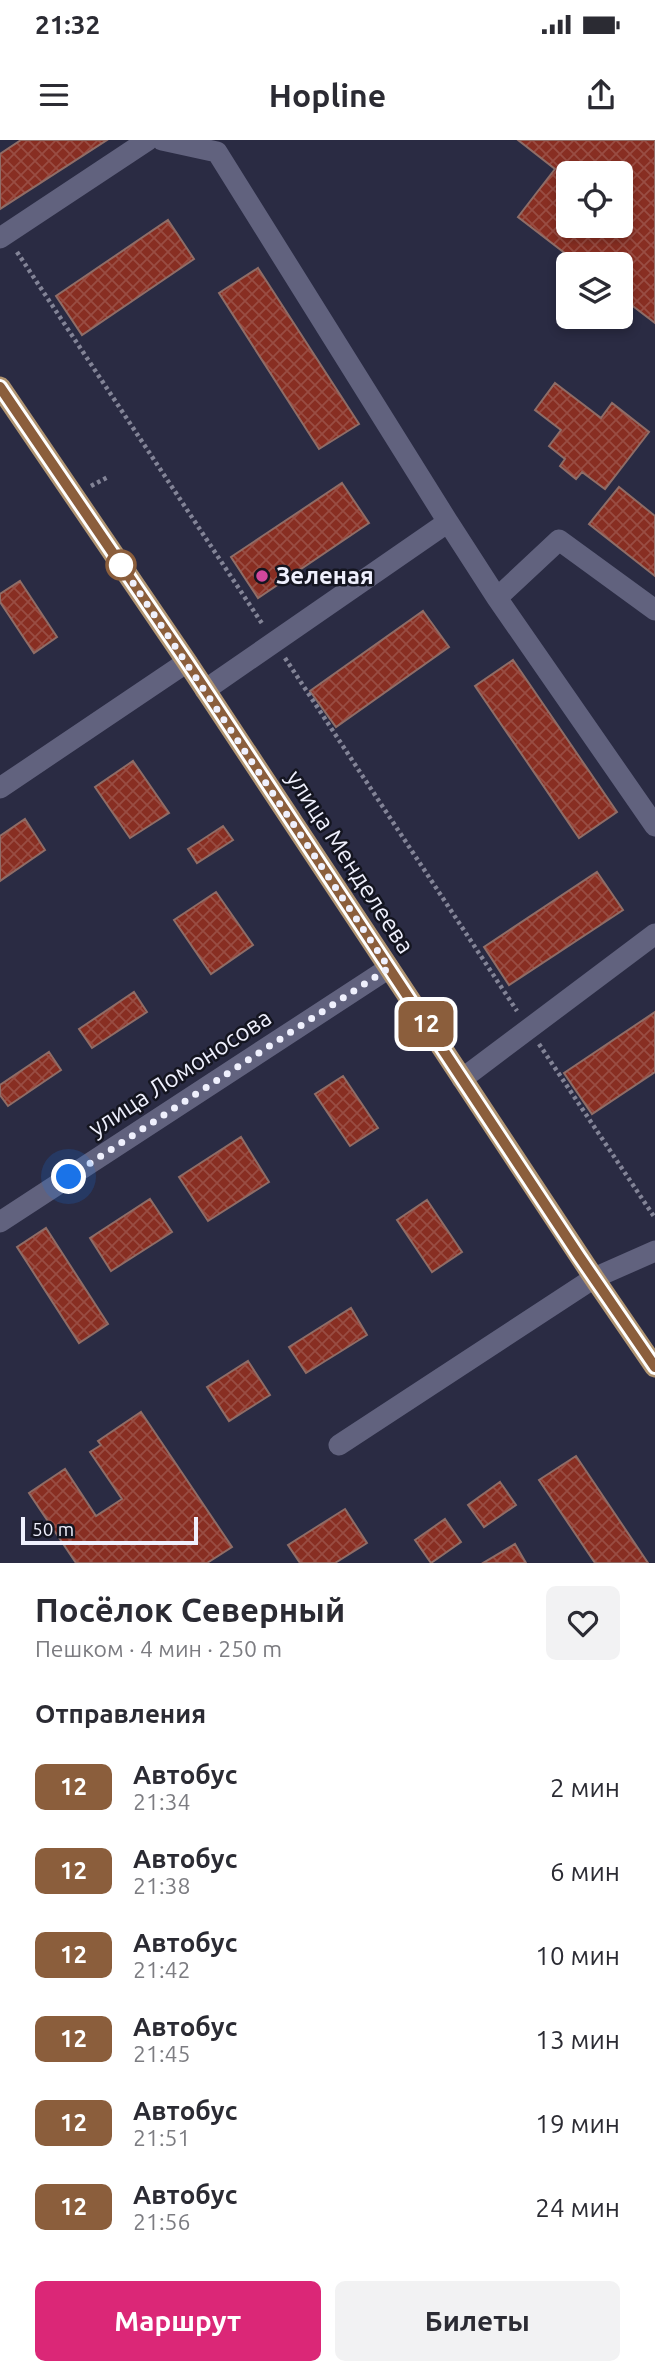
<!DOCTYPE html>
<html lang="ru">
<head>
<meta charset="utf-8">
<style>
  body { margin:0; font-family:Ubuntu,sans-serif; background:#f2f2f3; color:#2b2b33; height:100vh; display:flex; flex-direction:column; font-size:26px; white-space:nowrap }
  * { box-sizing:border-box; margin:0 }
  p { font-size:23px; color:#7c7c81 }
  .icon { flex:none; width:38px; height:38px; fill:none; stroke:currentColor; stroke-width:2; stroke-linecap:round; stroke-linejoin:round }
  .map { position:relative; height:1423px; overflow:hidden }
  .side { display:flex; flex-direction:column; background:#fff; flex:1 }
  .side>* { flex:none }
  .badge { padding:0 14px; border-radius:10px; font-size:24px; line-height:46px }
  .controls { position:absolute; left:556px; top:21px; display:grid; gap:14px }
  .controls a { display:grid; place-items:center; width:77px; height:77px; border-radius:10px; background:#fff; box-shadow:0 4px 10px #0003; font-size:35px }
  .scale { position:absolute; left:21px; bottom:18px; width:177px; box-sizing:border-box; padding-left:7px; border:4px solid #eff0fd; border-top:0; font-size:19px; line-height:24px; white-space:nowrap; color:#eff0fd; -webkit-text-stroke:5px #141520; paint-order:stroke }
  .you { position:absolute; width:35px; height:35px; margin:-18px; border:5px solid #fff; border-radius:50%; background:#1a73e8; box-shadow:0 0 0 10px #1a73e833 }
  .map>.badge { position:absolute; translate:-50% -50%; box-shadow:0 0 0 4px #fff }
  h2 { padding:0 35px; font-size:26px; line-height:63px }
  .round { display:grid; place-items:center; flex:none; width:74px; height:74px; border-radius:10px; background:#f2f2f3 }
  .summary { display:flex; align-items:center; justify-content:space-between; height:119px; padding:0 35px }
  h1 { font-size:33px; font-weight:700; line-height:52px }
  .button { display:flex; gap:14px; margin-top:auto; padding:14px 35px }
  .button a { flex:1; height:80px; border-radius:10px; background:#db2777; color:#fff; font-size:28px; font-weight:700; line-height:80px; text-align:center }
  .button a+a { background:#f2f2f3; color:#2b2b33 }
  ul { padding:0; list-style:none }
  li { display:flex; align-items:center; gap:21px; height:84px; padding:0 35px }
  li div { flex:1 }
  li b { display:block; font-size:26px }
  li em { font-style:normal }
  li .badge { min-width:77px; font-weight:700; text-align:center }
  .status { display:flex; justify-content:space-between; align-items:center; height:49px; padding:0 35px; background:#fff; direction:ltr }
  .status svg { height:19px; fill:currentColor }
  header { display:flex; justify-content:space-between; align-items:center; height:91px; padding:0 35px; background:#fff; font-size:32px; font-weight:700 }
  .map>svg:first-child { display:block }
  .building { fill:url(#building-cross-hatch); stroke:#8f6d67; stroke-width:2; fill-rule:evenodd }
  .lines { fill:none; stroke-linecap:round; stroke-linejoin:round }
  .path { stroke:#838497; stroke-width:4.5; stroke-dasharray:3.5 3.5; stroke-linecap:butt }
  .minor { stroke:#61627e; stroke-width:21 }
  .major { stroke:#b09471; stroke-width:21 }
  .line-casing { stroke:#fff; stroke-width:16 }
  .line { stroke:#8b5e3c; stroke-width:10 }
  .walk { stroke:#eff0fd; stroke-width:7; stroke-dasharray:0 12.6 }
  .stop-dot { fill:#fff; stroke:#8b5e3c; stroke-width:3.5 }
  .hotel-dot { fill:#d1479c; stroke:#141520; stroke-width:2.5 }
  .labels { text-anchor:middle; stroke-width:5; stroke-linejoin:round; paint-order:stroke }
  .poi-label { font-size:24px; font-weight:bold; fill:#eff0fd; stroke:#141520; text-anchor:start }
  .street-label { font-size:24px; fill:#eff0fd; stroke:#141520 }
</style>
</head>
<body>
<div class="status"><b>21:32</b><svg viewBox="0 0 49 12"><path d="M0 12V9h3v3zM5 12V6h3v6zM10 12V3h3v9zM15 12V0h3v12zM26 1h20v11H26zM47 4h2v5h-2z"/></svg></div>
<header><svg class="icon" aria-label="menu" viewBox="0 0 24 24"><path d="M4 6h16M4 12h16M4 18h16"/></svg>Hopline<svg class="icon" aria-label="share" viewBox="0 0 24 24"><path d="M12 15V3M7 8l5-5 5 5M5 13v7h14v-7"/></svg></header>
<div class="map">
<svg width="655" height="1423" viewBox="0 0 655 1423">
  <defs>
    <pattern id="building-cross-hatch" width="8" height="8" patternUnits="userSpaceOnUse" patternTransform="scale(1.75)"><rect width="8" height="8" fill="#882e22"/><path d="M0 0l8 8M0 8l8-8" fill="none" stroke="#994d43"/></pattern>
  </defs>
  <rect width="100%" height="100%" fill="#2a2b43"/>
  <!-- building -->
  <path class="building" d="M21 0H107L0 69V14Z
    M518 0H655V183L621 157V124H579L518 77 555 29ZM569 33H621V86H569Z
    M168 80 194 119 82 195 56 156Z
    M258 128 359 284 319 309 219 153Z
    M555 243 601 278 612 263 649 292 605 349 582 332 576 339 560 326 565 319 549 306 561 290 535 270Z
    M342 343 369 383 258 458 231 417Z
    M619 347 655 376V436L589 384Z
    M20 441 57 497 34 513 0 462V454Z
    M423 471 449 507 336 587 310 551Z
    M513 520 617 672 579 698 475 546Z
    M133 621 169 673 130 698 95 647Z
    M25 679 45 710 0 741V696Z
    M223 686 233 700 197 723 188 709Z
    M597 732 623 770 509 845 484 807Z
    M216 752 253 805 211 834 174 780Z
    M134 852 147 872 92 908 79 889Z
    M655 872V932L592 974 564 933Z
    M49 912 61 930 8 966 0 955V945Z
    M343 936 378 988 350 1006 315 954Z
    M241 997 269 1042 208 1081 179 1037Z
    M150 1059 172 1092 111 1131 90 1098Z
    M427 1060 462 1112 432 1132 397 1080Z
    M46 1088 108 1184 79 1203 17 1107Z
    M351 1168 367 1195 306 1233 289 1207Z
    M248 1221 270 1255 229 1281 207 1247Z
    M141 1272 232 1407 207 1423H76L29 1353 65 1329 96 1376 122 1359 90 1312 101 1305 98 1301Z
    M576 1316 648 1423H595L539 1340Z
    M500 1342 516 1365 484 1387 468 1365Z
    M345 1369 367 1403 335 1423H300L288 1405Z
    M445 1379 461 1402 431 1423 415 1400Z
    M515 1404 526 1423H483Z"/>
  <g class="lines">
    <!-- path -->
    <path class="path" d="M17 112 263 485
      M91 346 108 337
      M285 518 517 871
      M539 904 655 1078"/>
    <!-- minor -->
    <path class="minor" d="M162 0 217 12 448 382
      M0 98 148 0
      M497 458 559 400 655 470
      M205 550 448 382 497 458 655 686
      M0 648 187 522
      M462 939 655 794
      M0 1082 389 828
      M339 1305 594 1138 655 1111"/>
    <!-- major -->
    <path class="major" d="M0 247 187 522 594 1138 655 1227"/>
  </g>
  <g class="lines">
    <defs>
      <path id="line" d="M0 247 187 522 579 1116 655 1227"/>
    </defs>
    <!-- line casing -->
    <use href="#line" class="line-casing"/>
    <!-- line -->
    <use href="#line" class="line"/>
    <!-- walk -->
    <path class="walk" d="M69 1037 389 828 117 419 121 425"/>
  </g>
  <!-- markers -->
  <circle class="stop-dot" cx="121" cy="425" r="14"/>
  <circle class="hotel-dot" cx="262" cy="436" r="7"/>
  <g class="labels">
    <!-- poi labels -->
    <g class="poi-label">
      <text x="276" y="444">Зеленая</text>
    </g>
    <!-- street labels -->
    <g class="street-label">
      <text transform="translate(350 722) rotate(57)" y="8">улица Менделеева</text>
      <text transform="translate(180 933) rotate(-33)" y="8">улица Ломоносова</text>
    </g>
  </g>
</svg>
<div class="controls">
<a><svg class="icon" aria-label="locate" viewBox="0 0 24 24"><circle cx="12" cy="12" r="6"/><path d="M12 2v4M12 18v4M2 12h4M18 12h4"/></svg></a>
<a><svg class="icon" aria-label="layers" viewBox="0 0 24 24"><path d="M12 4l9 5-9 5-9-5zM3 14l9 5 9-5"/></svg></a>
</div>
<div class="scale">50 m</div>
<div class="you" style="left:69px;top:1037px"></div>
<b class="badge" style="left:426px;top:884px;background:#8b5e3c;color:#fff">12</b>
</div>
<section class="side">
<div class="summary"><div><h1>Посёлок Северный</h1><p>Пешком · 4 мин · 250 m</p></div><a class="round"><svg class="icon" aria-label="heart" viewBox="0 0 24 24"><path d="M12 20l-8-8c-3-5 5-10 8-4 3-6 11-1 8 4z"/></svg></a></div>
<h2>Отправления</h2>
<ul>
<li><span class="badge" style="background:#8b5e3c;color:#fff">12</span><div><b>Автобус</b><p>21:34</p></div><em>2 мин</em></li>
<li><span class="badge" style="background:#8b5e3c;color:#fff">12</span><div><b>Автобус</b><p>21:38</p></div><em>6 мин</em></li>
<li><span class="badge" style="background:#8b5e3c;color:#fff">12</span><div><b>Автобус</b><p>21:42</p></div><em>10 мин</em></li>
<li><span class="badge" style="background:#8b5e3c;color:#fff">12</span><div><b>Автобус</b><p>21:45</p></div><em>13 мин</em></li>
<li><span class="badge" style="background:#8b5e3c;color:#fff">12</span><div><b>Автобус</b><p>21:51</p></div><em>19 мин</em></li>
<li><span class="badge" style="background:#8b5e3c;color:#fff">12</span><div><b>Автобус</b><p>21:56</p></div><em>24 мин</em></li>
</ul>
<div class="button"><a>Маршрут</a><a>Билеты</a></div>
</section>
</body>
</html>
